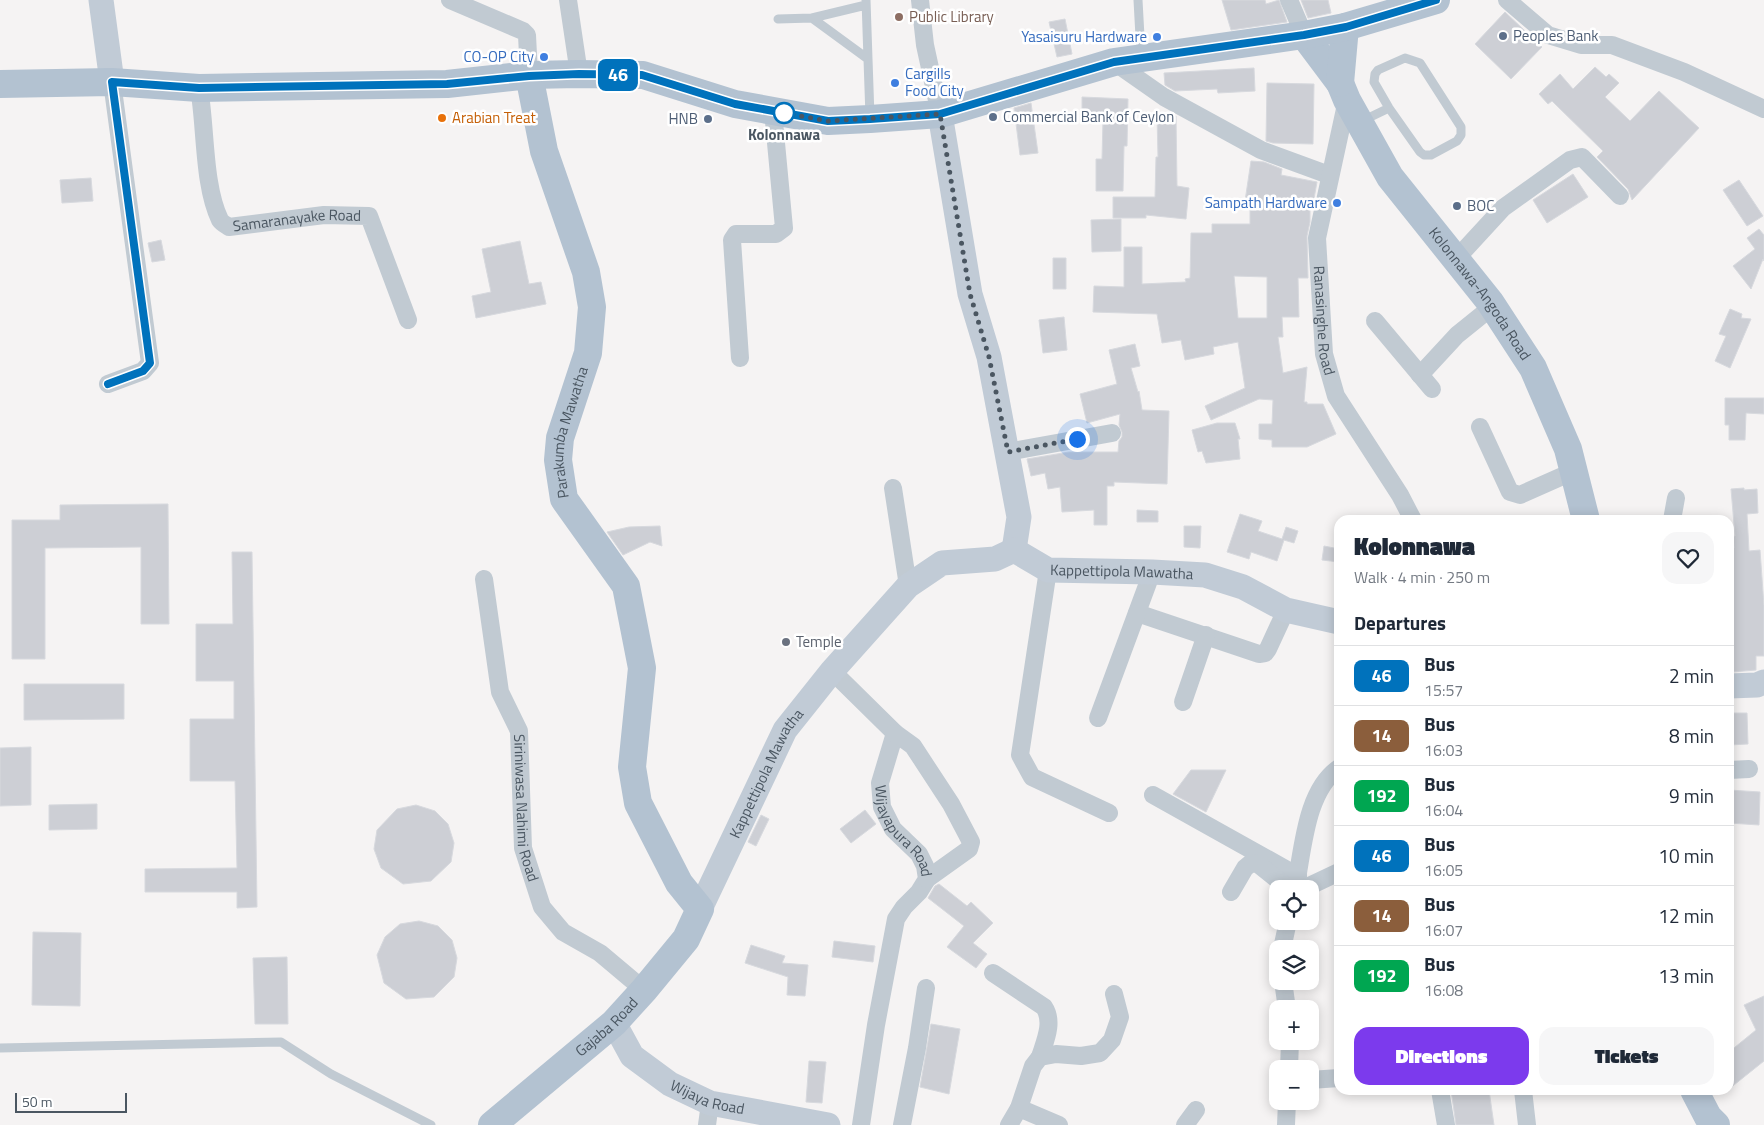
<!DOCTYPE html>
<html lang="en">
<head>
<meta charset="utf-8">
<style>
  body { margin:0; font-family:"Titillium Web",sans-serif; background:#f6f6f7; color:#1f2937; height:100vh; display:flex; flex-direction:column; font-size:19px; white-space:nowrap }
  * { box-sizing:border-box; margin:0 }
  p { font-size:16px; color:#747a83 }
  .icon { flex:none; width:28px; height:28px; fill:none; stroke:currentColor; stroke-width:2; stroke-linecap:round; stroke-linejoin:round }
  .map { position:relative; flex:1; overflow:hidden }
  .side { position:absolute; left:1334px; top:515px; width:400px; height:580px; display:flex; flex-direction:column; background:#fff; border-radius:15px; box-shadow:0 2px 12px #0003 }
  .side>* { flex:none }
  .badge { padding:0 10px; border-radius:8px; font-size:18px; line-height:32px }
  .buttons { position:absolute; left:1269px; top:880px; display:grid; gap:10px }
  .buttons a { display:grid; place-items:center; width:50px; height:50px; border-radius:10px; background:#fff; box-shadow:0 2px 12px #0003; font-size:25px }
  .scale { position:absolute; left:15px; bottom:12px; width:112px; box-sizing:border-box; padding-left:5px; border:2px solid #4a5661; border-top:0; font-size:14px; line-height:18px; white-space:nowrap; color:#4a5661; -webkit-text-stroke:4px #fff; paint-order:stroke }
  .you { position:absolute; width:25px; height:25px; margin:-12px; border:4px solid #fff; border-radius:50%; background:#1a73e8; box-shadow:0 0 0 8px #1a73e833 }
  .map>.badge { position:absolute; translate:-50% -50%; box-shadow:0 0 0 2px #fff }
  h2 { padding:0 20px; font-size:19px; line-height:45px }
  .round { display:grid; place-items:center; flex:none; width:52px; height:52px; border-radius:15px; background:#f6f6f7 }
  .summary { display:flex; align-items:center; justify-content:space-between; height:85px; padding:0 20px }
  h1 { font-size:24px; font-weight:800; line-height:38px }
  .action { display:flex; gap:10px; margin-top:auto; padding:10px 20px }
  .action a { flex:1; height:58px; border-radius:15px; background:#7c3aed; color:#fff; font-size:20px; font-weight:800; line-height:58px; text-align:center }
  .action a+a { background:#f6f6f7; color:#1f2937 }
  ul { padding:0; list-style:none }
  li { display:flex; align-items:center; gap:15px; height:60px; padding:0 20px; border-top:1px solid #e0e1e3 }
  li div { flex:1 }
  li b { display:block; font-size:19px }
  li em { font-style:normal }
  li .badge { min-width:55px; font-weight:700; text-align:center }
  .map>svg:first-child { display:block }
  .building { fill:#cdcfd5; stroke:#d7d9de; fill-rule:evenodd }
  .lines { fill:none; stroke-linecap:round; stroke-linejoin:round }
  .lane { stroke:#c1cad2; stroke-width:9 }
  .street { stroke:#c1cad2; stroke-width:18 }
  .secondary { stroke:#c1cbd6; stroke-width:25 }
  .primary { stroke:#b3c2d1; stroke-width:28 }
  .line-casing { stroke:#fff; stroke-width:11 }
  .line { stroke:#0072bc; stroke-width:8 }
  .walk { stroke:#4a5661; stroke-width:5; stroke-dasharray:0 9 }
  .education-dot { fill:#8d6e63; stroke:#fff; stroke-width:2 }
  .service-dot { fill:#5c6f8a; stroke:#fff; stroke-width:2 }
  .shop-dot { fill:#3f7fe0; stroke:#fff; stroke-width:2 }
  .stop-dot { fill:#fff; stroke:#0072bc; stroke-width:2.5 }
  .food-dot { fill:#e8710a; stroke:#fff; stroke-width:2 }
  .worship-dot { fill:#6b7280; stroke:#fff; stroke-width:2 }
  .labels { text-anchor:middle; stroke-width:5; stroke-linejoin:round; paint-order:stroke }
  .education-label { font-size:15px; fill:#785e54; stroke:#fff; text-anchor:start }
  .service-label { font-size:15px; fill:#4e5e75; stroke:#fff; text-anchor:start }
  .shop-label { font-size:15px; fill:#366cbe; stroke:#fff; text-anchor:end }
  .food-label { font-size:15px; fill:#c56008; stroke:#fff; text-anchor:start }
  .stop-label { font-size:15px; font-weight:bold; fill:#4a5661; stroke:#fff }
  .street-label { font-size:15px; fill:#4a5661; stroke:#fff }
  .worship-label { font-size:15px; fill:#5b616d; stroke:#fff; text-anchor:start }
</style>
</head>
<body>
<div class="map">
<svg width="1764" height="1125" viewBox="0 0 1764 1125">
  <rect width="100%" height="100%" fill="#f5f3f3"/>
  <!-- building -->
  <path class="building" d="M1222 0H1265L1266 4 1279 0 1287 22 1231 30Z
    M1301 0H1328L1331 13 1308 18Z
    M1505 12 1542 47 1511 79 1475 44Z
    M1065 19 1072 54 1057 57 1049 22Z
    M1595 67 1606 77 1609 74 1619 83 1605 97 1630 121 1659 91 1699 128 1632 200 1628 189 1597 157 1603 151 1552 101 1548 104 1539 94 1560 74 1573 89Z
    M1254 68 1255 91 1218 93 1217 89 1175 91 1165 85 1164 73Z
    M1267 83 1314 84 1313 144 1273 143 1266 141Z
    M1082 97 1128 99 1127 146H1124L1123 191H1096V159H1102L1103 120H1082Z
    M1031 103 1038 153 1020 155 1014 108Z
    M1157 115 1176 116 1177 186 1189 188 1186 219 1146 215V218H1113V197H1155L1156 157H1158Z
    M1251 161 1264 162 1282 169 1281 175 1317 182 1313 204 1310 203V222L1307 236 1308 278H1298L1299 317H1282L1283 337H1278L1283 373 1307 367 1304 402H1307V404H1323L1336 434 1307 447H1272V440L1259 439V424H1272L1273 400 1259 399 1211 420 1205 406 1245 388 1238 342 1213 347 1214 354 1185 360 1181 340 1162 343 1157 314 1093 312 1094 286 1124 287V247H1142V284L1186 282 1185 279 1190 278 1191 233H1212V224H1250V202L1245 201ZM1234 276 1267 277V318H1238Z
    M1573 174 1588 197 1547 223 1533 200Z
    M91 178 93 201 62 203 60 180Z
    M1739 180 1763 216 1747 226 1723 190Z
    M1121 219V251L1092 252 1091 220Z
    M1759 229 1764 235V261L1763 259 1751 289 1733 266 1755 249 1747 238Z
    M161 240 165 260 152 262 148 243Z
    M520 241 529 284 541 282 546 304 476 318 472 296 491 292 482 249Z
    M1053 258H1066V289H1053Z
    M1730 309 1742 314 1741 318 1751 319 1730 368 1715 361 1726 336 1719 334Z
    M1064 317 1067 350 1043 353 1039 320Z
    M1135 344 1140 366 1131 368 1138 392 1139 391 1142 410 1169 411 1167 484 1114 482V486H1107V525H1094V510L1062 512 1060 487 1048 489 1045 473 1031 476 1027 459 1069 452H1118L1119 441 1122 437V432L1119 425 1120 414 1087 423 1080 394 1117 384 1109 350Z
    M1725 398H1764V414L1746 413 1745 440H1729V425H1725Z
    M1217 423H1235L1240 439H1238L1240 459 1206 463 1202 451 1198 452 1192 430Z
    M1744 488V490L1757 489 1758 513 1747 514 1749 551 1760 550 1764 606V656H1756V670L1732 672 1731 651 1729 652V548H1734L1733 536H1735L1731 489Z
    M168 504 169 624H141V547L45 548V659H12V520H60V505Z
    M1137 510 1158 511V522H1137Z
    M1240 514 1262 521 1258 531 1282 539 1286 527 1298 531 1294 543 1284 540 1277 561 1251 552 1249 559 1227 552Z
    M660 526 662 546 650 542 623 555 607 532 629 527Z
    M1184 526H1201L1200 548 1184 547Z
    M1324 546 1339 549V562L1322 560Z
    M232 552H252L257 907 237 908V892H145V869L237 868 235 781H190V719H234V681H196V624H233Z
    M24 684H124V719L24 720Z
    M1729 713H1747L1748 744 1729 745Z
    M31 747V805L0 806V748Z
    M1191 770H1226L1206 812 1173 794Z
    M1729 790 1760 792 1759 825 1729 823Z
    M97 804V829L49 830V805Z
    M416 805 435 811 448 824 454 843 451 862 431 881 403 884 381 868 374 849 377 830 397 809Z
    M865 810 876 824 851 843 840 829Z
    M761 815 769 819 756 846 748 842Z
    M939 884 967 906 971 902 993 923 973 943 987 954 976 968 947 947 964 926 928 898 935 886Z
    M419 921 438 926 452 940 457 958 454 977 434 997 406 999 384 983 377 955 385 937 400 924Z
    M33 932 81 933 80 1006 32 1005Z
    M834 941 875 946 873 962 832 957Z
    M751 945 785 956 782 963 808 965 805 996 787 995 788 977 745 963Z
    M287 957 288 1024H255L253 958Z
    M1764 996V1061L1729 1089V1052L1756 1030 1744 1005Z
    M931 1024 960 1029 949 1094 920 1087Z
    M809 1061 826 1062 822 1103 806 1102Z
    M1451 1090H1489L1494 1125H1456Z"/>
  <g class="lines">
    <!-- lane -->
    <path class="lane" d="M866 0 868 59
      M1138 0 1141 55
      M812 18 866 5
      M778 19 812 18 868 59 870 117
      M1405 58 1420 63 1461 127V135L1457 141 1431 155H1424L1420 152 1389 108 1374 82 1375 74 1378 70Z
      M1362 121 1389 108
      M0 1048 281 1042 331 1074 431 1125"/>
    <!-- street -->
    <g class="street">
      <path d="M450 0 523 31 527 35 529 75"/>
      <path d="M568 0 579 74"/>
      <path d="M920 0 925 45 940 114"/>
      <path d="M1289 0 1304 35"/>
      <path d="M1507 0 1548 35 1581 45H1612L1684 72 1764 109"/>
      <path d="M1114 62 1164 97 1261 150 1329 175"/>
      <path id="s1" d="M199 88C206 127 203 185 220 220 222 223 226 225 229 227L324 215 369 216 408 320"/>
      <path id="s2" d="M1347 100 1317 238 1324 354 1336 396 1400 495 1413 520"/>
      <path d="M1456 259 1503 208 1570 160 1582 157 1620 196"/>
      <path d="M1375 321 1432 389"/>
      <path d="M740 358 732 240 736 234H776L784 228 773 111"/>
      <path d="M1420 375 1457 335 1493 306"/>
      <path d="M108 384 143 371 150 363 112 82"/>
      <path d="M1480 427 1510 492 1520 495 1574 471"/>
      <path d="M1007 452 1112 433"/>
      <path d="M893 488 908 586"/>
      <path d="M1672 520 1676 498"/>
      <path d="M1048 570 1020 755 1032 777 1109 813"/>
      <path id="s3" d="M484 579 500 692 519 731 523 848 542 907 563 932 600 953 644 990"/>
      <path d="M1137 613 1259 654 1265 653 1268 649 1286 610"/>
      <path id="s4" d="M832 671 895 733 880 783 882 807 893 829 919 854 925 866 927 879 919 892 904 907 896 919 876 1025 861 1125"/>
      <path d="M1183 702 1206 635"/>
      <path d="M1098 718 1152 572"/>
      <path d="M895 733 913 746 951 804 971 842 969 849 927 879"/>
      <path d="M1729 770 1749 769"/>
      <path d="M1153 795 1298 876"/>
      <path d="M1295 889C1303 852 1305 791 1339 768"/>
      <path d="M1303 889 1339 872"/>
      <path d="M1231 892 1245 868 1251 863 1258 864 1289 889"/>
      <path d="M1282 949 1288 921"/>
      <path d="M993 973 1044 1007C1054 1022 1045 1041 1040 1057"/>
      <path d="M1283 981 1287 1009"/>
      <path d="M1289 1069 1290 1041"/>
      <path d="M1310 1080 1339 1078"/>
      <path d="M1440 1090 1446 1125"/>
      <path d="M1523 1090 1527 1125"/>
      <path d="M1019 1108 1059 1125"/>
      <path d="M707 1125 710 1103"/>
      <path d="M902 1125 917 1048 926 988"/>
      <path d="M1009 1125 1019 1108 1033 1066 1040 1057 1056 1054 1081 1056 1100 1053 1112 1040 1120 1017 1114 994"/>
      <path d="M1185 1125 1196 1110"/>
      <path d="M1286 1125 1287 1101"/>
    </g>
    <!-- secondary -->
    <g class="secondary">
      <path d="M101 0 112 82"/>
      <path d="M940 114 970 294 989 357 1019 517 1014 550"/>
      <path d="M1729 686 1757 685 1764 682"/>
      <path id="s5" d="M700 909 785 730 832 671 908 586 942 563 995 559 1014 550 1048 570 1152 572 1205 575 1243 587 1286 610 1339 622"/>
      <path id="s6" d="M614 1023 632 1056 670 1084 710 1103 828 1125"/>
    </g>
    <!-- primary -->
    <g class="primary">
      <path id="s7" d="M1304 35 1340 83 1347 100 1390 177 1490 302 1533 368 1568 449 1586 520"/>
      <path d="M1340 83 1345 27"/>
      <path d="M0 84 112 82 199 88 447 84 529 75 579 74 643 75 735 104 828 121 870 119 940 114 1114 62 1304 35 1345 27 1436 0"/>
      <path d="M1694 1090 1708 1117 1716 1125"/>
      <path id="s8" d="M492 1125 614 1023 644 990 686 939 700 909 679 883 638 803 632 767 642 668 626 586 564 499 558 460 560 438 588 353 592 307 586 272 544 151 529 75"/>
    </g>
  </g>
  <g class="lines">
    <defs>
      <path id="line" d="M108 384 143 371 150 363 112 82 199 88 447 84 529 76 579 74 642 75 735 104 828 121 870 119 940 114 1114 62 1304 35 1346 27 1436 0"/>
    </defs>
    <!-- line casing -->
    <use href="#line" class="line-casing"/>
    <!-- line -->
    <use href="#line" class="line"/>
    <!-- walk -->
    <path class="walk" d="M784 113 828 121 940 114 970 294 989 357 1008 452 1077 439"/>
  </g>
  <!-- markers -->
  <circle class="education-dot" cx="899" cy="17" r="5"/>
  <g class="service-dot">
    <circle cx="1503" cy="36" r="5"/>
    <circle cx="993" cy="117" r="5"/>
    <circle cx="708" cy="119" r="5"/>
    <circle cx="1457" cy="206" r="5"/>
  </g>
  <g class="shop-dot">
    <circle cx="1157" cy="37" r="5"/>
    <circle cx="544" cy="57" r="5"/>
    <circle cx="895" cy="83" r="5"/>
    <circle cx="1337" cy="203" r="5"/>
  </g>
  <circle class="stop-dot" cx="784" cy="113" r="10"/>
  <circle class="food-dot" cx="442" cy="118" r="5"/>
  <circle class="worship-dot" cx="786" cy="642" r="5"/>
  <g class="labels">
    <!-- education labels -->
    <g class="education-label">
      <text x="909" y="22">Public Library</text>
    </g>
    <!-- service labels -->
    <g class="service-label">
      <text x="1513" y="41">Peoples Bank</text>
      <text x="1003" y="122">Commercial Bank of Ceylon</text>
      <text x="698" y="124" text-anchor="end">HNB</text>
      <text x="1467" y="211">BOC</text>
    </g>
    <!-- shop labels -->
    <g class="shop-label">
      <text x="1147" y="42">Yasaisuru Hardware</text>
      <text x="534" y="62">CO-OP City</text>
      <text x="905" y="79" text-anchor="start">Cargills<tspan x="905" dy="17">Food City</tspan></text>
      <text x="1327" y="208">Sampath Hardware</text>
    </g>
    <!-- food labels -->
    <g class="food-label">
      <text x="452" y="123">Arabian Treat</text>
    </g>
    <!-- stop labels -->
    <g class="stop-label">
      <text x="784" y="140">Kolonnawa</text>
    </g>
    <!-- street labels -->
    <g class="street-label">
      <text dy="5" stroke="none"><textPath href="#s1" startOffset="214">Samaranayake Road</textPath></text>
      <text dy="5" stroke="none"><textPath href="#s7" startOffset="314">Kolonnawa-Angoda Road</textPath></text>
      <text dy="5" stroke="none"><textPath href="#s2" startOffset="224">Ranasinghe Road</textPath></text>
      <text dy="5" stroke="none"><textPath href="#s8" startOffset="821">Parakumba Mawatha</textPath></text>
      <text dy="5" stroke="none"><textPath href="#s5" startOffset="616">Kappettipola Mawatha</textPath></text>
      <text dy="5" stroke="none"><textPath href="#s5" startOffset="151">Kappettipola Mawatha</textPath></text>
      <text dy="5" stroke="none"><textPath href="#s3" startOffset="235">Siriniwasa Nahimi Road</textPath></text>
      <text dy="5" stroke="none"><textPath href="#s4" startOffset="196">Wijayapura Road</textPath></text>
      <text dy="5" stroke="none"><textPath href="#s8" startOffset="151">Gajaba Road</textPath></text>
      <text dy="5" stroke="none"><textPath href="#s6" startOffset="125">Wijaya Road</textPath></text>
    </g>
    <!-- worship labels -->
    <g class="worship-label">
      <text x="796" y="647">Temple</text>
    </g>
  </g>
</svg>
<div class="buttons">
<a><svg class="icon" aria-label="locate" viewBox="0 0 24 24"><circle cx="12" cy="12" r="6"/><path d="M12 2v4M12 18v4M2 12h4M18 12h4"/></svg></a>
<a><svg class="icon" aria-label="layers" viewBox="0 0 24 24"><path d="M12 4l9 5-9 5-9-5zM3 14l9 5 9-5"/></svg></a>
<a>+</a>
<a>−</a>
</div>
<div class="scale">50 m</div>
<div class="you" style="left:1077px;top:439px"></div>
<b class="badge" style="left:618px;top:75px;background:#0072bc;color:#fff">46</b>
<section class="side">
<div class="summary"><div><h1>Kolonnawa</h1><p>Walk · 4 min · 250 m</p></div><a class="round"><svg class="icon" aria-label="heart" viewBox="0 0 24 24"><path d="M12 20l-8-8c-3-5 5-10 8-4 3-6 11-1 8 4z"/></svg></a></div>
<h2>Departures</h2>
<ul>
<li><span class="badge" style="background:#0072bc;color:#fff">46</span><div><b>Bus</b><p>15:57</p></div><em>2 min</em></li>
<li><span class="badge" style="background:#8b5e3c;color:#fff">14</span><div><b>Bus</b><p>16:03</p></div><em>8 min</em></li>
<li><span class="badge" style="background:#00a651;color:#fff">192</span><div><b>Bus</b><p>16:04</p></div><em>9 min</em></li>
<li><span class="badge" style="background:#0072bc;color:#fff">46</span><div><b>Bus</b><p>16:05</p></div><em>10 min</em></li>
<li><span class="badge" style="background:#8b5e3c;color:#fff">14</span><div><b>Bus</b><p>16:07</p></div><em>12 min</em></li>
<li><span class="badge" style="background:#00a651;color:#fff">192</span><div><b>Bus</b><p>16:08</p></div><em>13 min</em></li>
</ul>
<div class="action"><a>Directions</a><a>Tickets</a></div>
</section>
</div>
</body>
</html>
